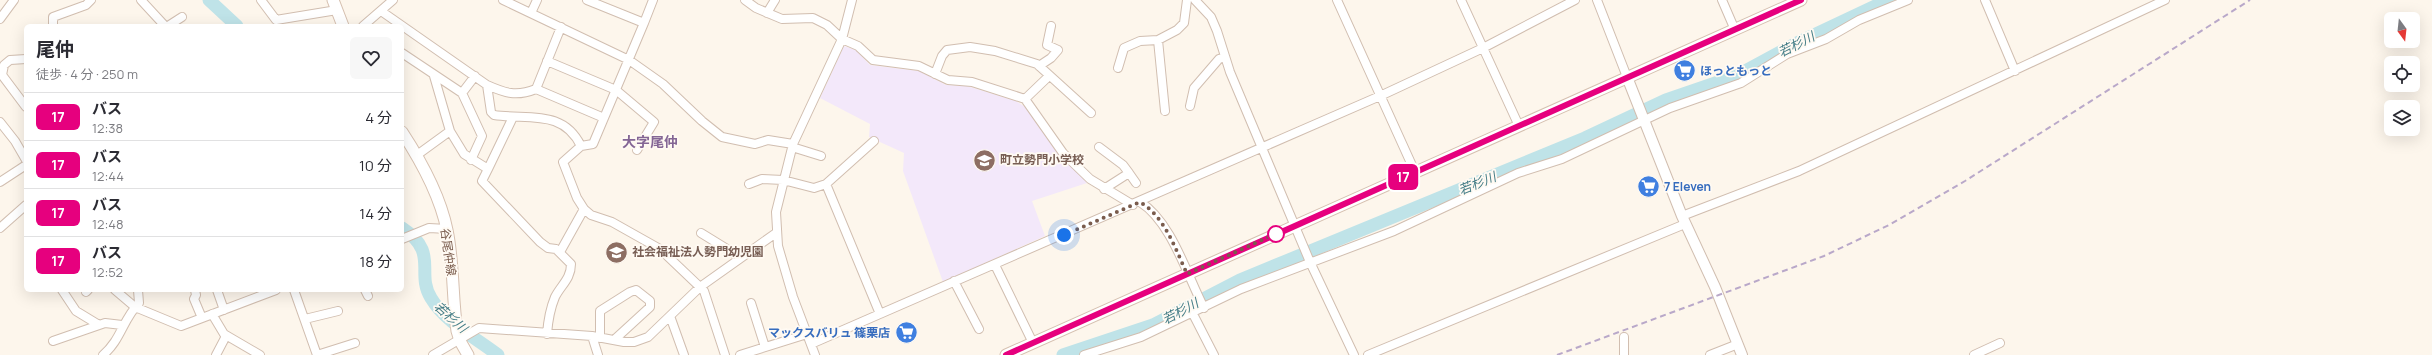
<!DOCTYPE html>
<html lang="ja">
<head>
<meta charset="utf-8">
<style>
  body { margin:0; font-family:Manrope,"Noto Sans JP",sans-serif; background:#f7f7f7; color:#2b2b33; height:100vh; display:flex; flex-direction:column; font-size:15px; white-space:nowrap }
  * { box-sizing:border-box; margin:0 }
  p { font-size:13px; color:#7c7c81 }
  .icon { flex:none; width:22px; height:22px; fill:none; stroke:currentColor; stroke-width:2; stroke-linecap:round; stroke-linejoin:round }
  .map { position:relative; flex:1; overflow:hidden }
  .panel { position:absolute; left:24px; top:24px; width:380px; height:268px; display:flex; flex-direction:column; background:#fff; border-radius:6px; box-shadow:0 4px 16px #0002 }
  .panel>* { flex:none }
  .badge { padding:0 8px; border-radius:6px; font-size:14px; line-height:26px }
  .needle { width:26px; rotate:165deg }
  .buttons { position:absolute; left:2384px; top:12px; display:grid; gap:8px }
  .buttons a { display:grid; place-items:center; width:36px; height:36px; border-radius:6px; background:#fff; box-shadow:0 4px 16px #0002; font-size:20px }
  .you { position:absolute; width:20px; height:20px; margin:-10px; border:3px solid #fff; border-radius:50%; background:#1a73e8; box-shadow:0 0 0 6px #1a73e833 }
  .map>.badge { position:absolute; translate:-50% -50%; box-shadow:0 0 0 2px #fff }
  .round { display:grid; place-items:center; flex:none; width:42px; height:42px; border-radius:6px; background:#f7f7f7 }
  .overview { display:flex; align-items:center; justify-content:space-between; height:68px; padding:0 12px }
  h1 { font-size:19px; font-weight:700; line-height:30px }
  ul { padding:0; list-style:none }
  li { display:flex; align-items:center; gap:12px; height:48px; padding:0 12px; border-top:1px solid #e1e1e2 }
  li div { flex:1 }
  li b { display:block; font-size:15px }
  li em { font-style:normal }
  li .badge { min-width:44px; font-weight:700; text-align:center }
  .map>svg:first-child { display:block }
  .education { fill:#f3e8fa }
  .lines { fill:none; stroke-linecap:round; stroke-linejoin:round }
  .river { stroke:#bfe3e8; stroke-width:13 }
  .minor-casing { stroke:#d1beb0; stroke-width:10 }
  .tertiary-casing { stroke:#d1beb0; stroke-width:12 }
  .secondary-casing { stroke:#d6c0b0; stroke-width:13 }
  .minor { stroke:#fff; stroke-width:8 }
  .tertiary { stroke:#fff; stroke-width:10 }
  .secondary { stroke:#fff; stroke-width:11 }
  .rail { stroke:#b9a8c9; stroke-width:2; stroke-dasharray:6 4; stroke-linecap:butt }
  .line-casing { stroke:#fff; stroke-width:9 }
  .line { stroke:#e6007e; stroke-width:6 }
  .walk { stroke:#7a5c4d; stroke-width:4; stroke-dasharray:0 7.2 }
  .stop-dot { fill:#fff; stroke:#e6007e; stroke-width:2 }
  .labels { text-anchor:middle; stroke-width:3.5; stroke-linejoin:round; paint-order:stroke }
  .shop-label { font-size:12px; font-weight:bold; fill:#366cbe; stroke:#fffaf3; text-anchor:start }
  .education-label { font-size:12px; font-weight:bold; fill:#785e54; stroke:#fffaf3; text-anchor:start }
  .street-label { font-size:12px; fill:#7a5c4d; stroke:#fffaf3 }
  .water-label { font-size:13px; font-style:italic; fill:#437c86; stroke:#fffaf3 }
  .quarter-label { font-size:14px; font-weight:bold; fill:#846695; stroke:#fffaf3 }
</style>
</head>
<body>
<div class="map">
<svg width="2432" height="355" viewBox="0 0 2432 355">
  <rect width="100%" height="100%" fill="#fdf6ec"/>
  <!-- education -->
  <path class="education" d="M844 46 856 50 870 65 919 71 946 85 967 86 1016 101 1025 107 1051 143 1087 183 1032 201 1045 236 943 282 903 171 904 153 869 137 870 124 820 98Z"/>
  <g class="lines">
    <!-- river -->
    <path class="river" d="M209 0 237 26
      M402 228C440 253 415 272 431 298 445 322 476 338 498 355
      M1063 355 1153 325 1240 280 1585 138 1666 100 1736 76 1795 44 1888 0"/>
    <defs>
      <path id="minor" d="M141 0 165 26
        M261 0 276 20 337 10
        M503 0 629 60 663 84 702 121 722 137 755 144 768 140 793 144
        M745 0 756 8 782 19 813 18 827 25 842 39 858 46 873 60 919 66 948 80 972 82 1025 99 1063 153 1090 179 1133 205
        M1195 0 1211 17 1217 31 1230 72 1310 262 1354 355
        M1337 0 1415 172
        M1461 0 1519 126
        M1597 0 1627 77
        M1722 0 1735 30
        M1985 0 2015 71
        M381 11 487 85 491 112 494 115C529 120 563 109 581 146L593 144 644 23 587 0
        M531 13 537 0
        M767 13 775 0
        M0 19 14 0
        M644 23 653 0
        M53 26V17L86 5 91 0
        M168 26 182 17
        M363 26 393 0
        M561 27 536 89 604 118
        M1158 40 1165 111
        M402 53 462 93 475 76
        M26 59 10 60 4 65 2 75 26 107
        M547 61 616 90 654 122 637 150
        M1039 66 1051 58 1058 50 1047 45 1051 26
        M1118 68 1124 48 1140 41 1158 40 1177 30 1184 23 1187 0
        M935 74 942 56 947 50 970 47 995 51 1037 64 1091 113
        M434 76 450 131
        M487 85C505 93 516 97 536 89
        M462 93 482 136 471 160
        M1025 99 1049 76
        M1190 106 1194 88 1219 59 1225 57
        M0 122 15 141 26 160
        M874 141 826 184 880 314
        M581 146 563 162 577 198 584 209 591 215 612 222 660 249 700 287 704 291 725 355
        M792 147 821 156
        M1099 147 1123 165 1129 173 1104 189
        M417 155 450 131 464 154 488 169 482 181 540 242 548 248 556 249 571 264C571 279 561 285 555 297 550 309 548 321 547 334
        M488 169 513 117
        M1129 173 1136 183
        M0 182 26 165
        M749 184 762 179 783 180 814 188 826 184
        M1140 202C1171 221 1187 275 1204 308
        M1682 216 1799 171 2165 0
        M0 228 26 205
        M701 233 740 257
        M402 239 429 228 447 229
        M560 252 584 209
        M995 265 1033 343
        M954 281 979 329
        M62 290 76 311 99 325
        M115 290 135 307 181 326 276 290
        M195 290 196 295 194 299 202 318
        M217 290 224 310
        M294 290 317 355
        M365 290 368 296
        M86 292 88 290
        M751 303 765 347
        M212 314 224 334 260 355
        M1193 314 1214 355
        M670 316 684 355
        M305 319 338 311
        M592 336 598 355
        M1624 337V355
        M600 338V311L630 292 636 290 650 301V307L614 340
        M53 341 105 323 122 325
        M811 344 1380 96 1483 48 1575 0
        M103 355C121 340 123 319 139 303L138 290
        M216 355 226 336
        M317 355 355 343
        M433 355 479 328 592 336 624 342H634L648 337 700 287 776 233
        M740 355 807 334
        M815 355 793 297 778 246 776 212 793 144 842 39 852 0
        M1084 355 1141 337 1241 289 1394 231 1518 173 1562 159 1670 108 1741 83 1787 54 1826 39 1859 20 1908 0
        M1368 355 1685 224
        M1710 355 1738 344
        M1974 355 2000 343"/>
      <path id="tertiary" d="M1627 77 1682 216 1715 287 1742 355"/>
      <path id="secondary" d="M333 0 343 26
        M402 132C421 161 440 195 447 230 454 263 452 297 457 331L460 341 468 355
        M1006 355 1801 0"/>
    </defs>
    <!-- minor casing -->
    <use href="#minor" class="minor-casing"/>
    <!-- tertiary casing -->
    <use href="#tertiary" class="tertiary-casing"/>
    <!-- secondary casing -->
    <use href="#secondary" class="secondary-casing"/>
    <!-- minor -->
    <use href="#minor" class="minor"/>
    <!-- tertiary -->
    <use href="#tertiary" class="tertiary"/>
    <!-- secondary -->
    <use href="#secondary" class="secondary"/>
    <!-- rail -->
    <path class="rail" d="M1557 355 1824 256 1889 225 1965 181 2250 0"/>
  </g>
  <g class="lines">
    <defs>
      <path id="line" d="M1006 355 1801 0"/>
    </defs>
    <!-- line casing -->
    <use href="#line" class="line-casing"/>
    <!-- line -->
    <use href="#line" class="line"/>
    <!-- walk -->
    <path class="walk" d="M1064 235 1140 202C1165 217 1175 248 1187 274L1282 231 1276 234"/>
  </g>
  <!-- icons -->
  <defs>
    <symbol id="supermarket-disc" viewBox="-11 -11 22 22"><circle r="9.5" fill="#3f7fe0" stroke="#fffaf3"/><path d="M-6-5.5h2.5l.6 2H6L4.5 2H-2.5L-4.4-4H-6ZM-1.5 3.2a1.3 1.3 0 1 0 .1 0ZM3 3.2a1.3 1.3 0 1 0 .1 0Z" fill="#fff"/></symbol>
    <symbol id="school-disc" viewBox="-11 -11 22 22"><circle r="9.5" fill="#8d6e63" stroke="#fffaf3"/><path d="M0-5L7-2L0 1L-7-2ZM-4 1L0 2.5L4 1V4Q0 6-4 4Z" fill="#fff"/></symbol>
  </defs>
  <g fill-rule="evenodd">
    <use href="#supermarket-disc" x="1672" y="58" width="25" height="25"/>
    <use href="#school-disc" x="972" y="148" width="25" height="25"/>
    <use href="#supermarket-disc" x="1636" y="174" width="25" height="25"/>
    <use href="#school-disc" x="604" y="240" width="25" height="25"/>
    <use href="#supermarket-disc" x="894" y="320" width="25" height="25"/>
  </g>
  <!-- markers -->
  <circle class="stop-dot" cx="1276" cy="234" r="8"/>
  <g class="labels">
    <!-- shop labels -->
    <g class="shop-label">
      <text x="1700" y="75">ほっともっと</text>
      <text x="1664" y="191">7 Eleven</text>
      <text x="890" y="337" text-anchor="end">マックスバリュ 篠栗店</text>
    </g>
    <!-- education labels -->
    <g class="education-label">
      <text x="1000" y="164">町立勢門小学校</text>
      <text x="632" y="256">社会福祉法人勢門幼児園</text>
    </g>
    <!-- street labels -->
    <g class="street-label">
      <text transform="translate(448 252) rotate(82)" y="4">谷尾仲線</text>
    </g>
    <!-- water labels -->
    <g class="water-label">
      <text transform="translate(1796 44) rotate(-27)" y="5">若杉川</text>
      <text transform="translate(1477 183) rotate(-22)" y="5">若杉川</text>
      <text transform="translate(1180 311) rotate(-28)" y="5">若杉川</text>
      <text transform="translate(451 317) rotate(42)" y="5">若杉川</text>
    </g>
    <!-- quarter labels -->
    <g class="quarter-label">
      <text x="650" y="147">大字尾仲</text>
    </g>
  </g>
</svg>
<div class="buttons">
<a><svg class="needle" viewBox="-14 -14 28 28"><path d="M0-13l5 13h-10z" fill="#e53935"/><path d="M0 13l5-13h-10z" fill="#7c7c81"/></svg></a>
<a><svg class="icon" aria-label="locate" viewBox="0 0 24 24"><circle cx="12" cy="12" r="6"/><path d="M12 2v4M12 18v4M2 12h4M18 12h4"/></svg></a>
<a><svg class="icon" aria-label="layers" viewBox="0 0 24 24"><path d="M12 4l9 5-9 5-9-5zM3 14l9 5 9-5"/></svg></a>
</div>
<div class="you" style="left:1064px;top:235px"></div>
<b class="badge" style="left:1403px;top:177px;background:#e6007e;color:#fff">17</b>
<section class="panel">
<div class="overview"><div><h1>尾仲</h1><p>徒歩 · 4 分 · 250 m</p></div><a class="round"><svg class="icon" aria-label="heart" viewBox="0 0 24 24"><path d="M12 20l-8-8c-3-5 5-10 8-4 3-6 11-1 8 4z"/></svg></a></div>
<ul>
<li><span class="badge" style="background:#e6007e;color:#fff">17</span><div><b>バス</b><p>12:38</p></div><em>4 分</em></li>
<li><span class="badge" style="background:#e6007e;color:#fff">17</span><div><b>バス</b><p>12:44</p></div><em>10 分</em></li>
<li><span class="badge" style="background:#e6007e;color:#fff">17</span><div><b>バス</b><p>12:48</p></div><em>14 分</em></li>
<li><span class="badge" style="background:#e6007e;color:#fff">17</span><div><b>バス</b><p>12:52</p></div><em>18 分</em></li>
</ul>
</section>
</div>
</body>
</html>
